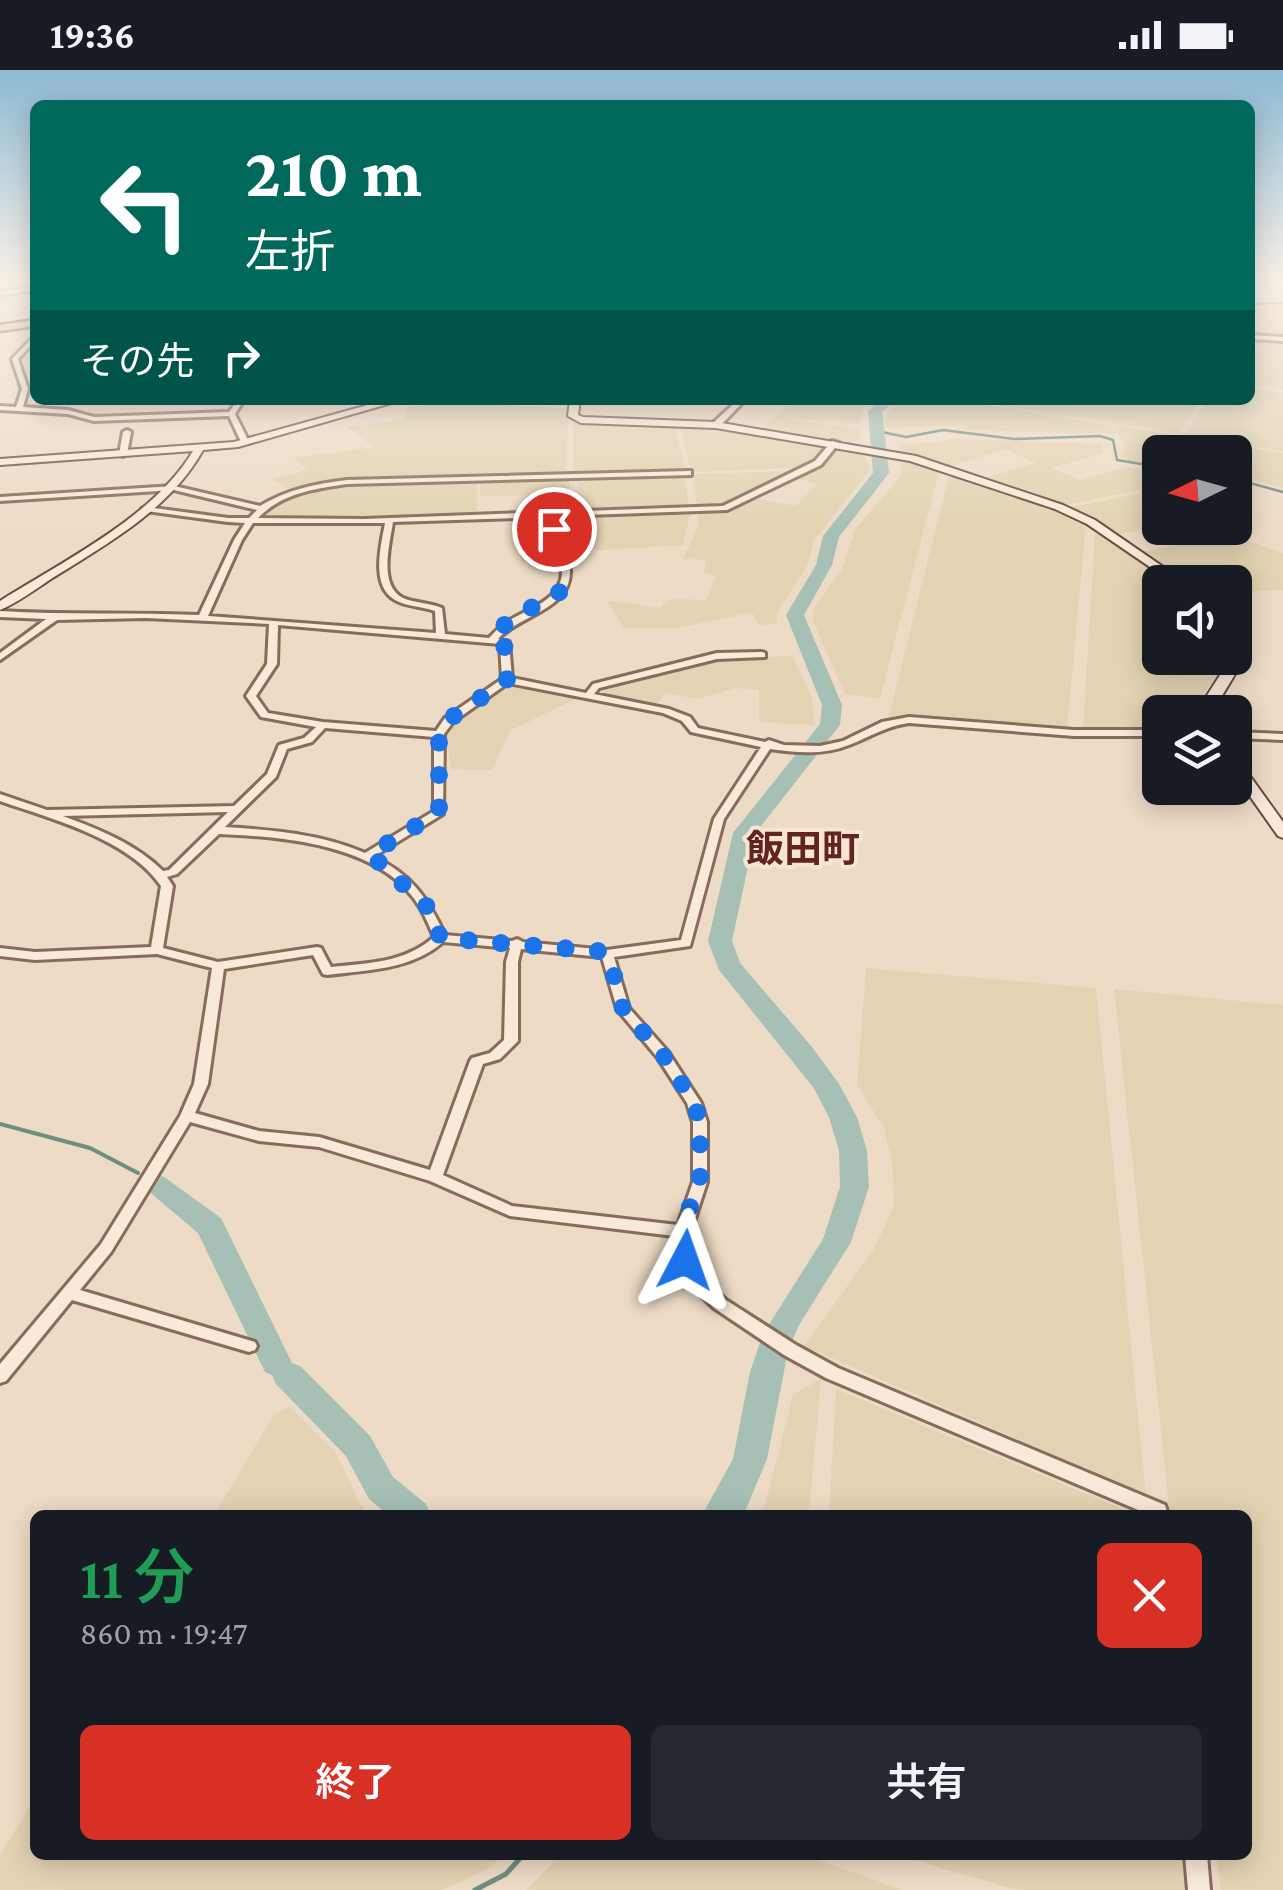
<!DOCTYPE html>
<html lang="ja">
<head>
<meta charset="utf-8">
<style>
	:root { --surface:#171b24; --page:#242831; --text:#f1f3f6; --muted:#9ea1a6; --accent:#d93025 }
	body { margin:0; font-family:"Crimson Pro","Noto Sans JP",serif; background:var(--page); color:var(--text); height:100vh; display:flex; flex-direction:column; font-size:38px; white-space:nowrap }
	* { box-sizing:border-box; margin:0 }
	p { font-size:32px; color:var(--muted) }
	.icon { flex:none; width:55px; height:55px; fill:none; stroke:currentColor; stroke-width:2; stroke-linecap:round; stroke-linejoin:round }
	.map { position:relative; flex:1; overflow:hidden }
	.panel { position:absolute; left:30px; top:1440px; width:1222px; height:350px; display:flex; flex-direction:column; background:var(--surface); border-radius:15px; box-shadow:0 5px 25px #0003 }
	.panel>* { flex:none }
	.hud { position:absolute; left:30px; top:30px; width:1225px; height:305px; border-radius:15px; box-shadow:0 5px 25px #0003; background:#00695c; color:#fff; overflow:hidden }
	.needle { width:65px; rotate:265deg }
	.controls { position:absolute; left:1142px; top:365px; display:grid; gap:20px }
	.controls a { display:grid; place-items:center; width:110px; height:110px; border-radius:15px; background:var(--surface); box-shadow:0 5px 25px #0003; font-size:50px }
	.pin { position:absolute; display:grid; place-items:center; width:85px; height:85px; color:#fff; margin:-42px; border:5px solid #fff; border-radius:50%; box-shadow:0 2px 10px #0007 }
	.me { position:absolute; width:110px; margin:-55px; rotate:4deg; stroke-linejoin:round; filter:drop-shadow(0 0 8px #0008) }
	.turn { display:flex; align-items:center; gap:35px; height:210px; padding:0 50px; font-size:45px }
	.turn .icon { width:130px; height:130px; stroke-width:2.5 }
	.turn b { display:block; font-size:70px; line-height:85px }
	.then { display:flex; align-items:center; height:95px; padding:0 50px; background:#0003; gap:20px; font-size:38px }
	.round { display:grid; place-items:center; flex:none; width:105px; height:105px; border-radius:15px; background:var(--page) }
	.head { display:flex; align-items:center; justify-content:space-between; height:170px; padding:0 50px }
	h1 { font-size:60px; font-weight:600; line-height:75px; color:#1e9e55 }
	.primary-button { display:flex; gap:20px; margin-top:auto; padding:20px 50px }
	.primary-button a { flex:1; height:115px; border-radius:15px; background:var(--accent); color:#fff; font-size:40px; font-weight:600; line-height:115px; text-align:center }
	.primary-button a+a { background:var(--page); color:var(--text) }
	.status { display:flex; justify-content:space-between; align-items:center; height:70px; padding:0 50px; background:var(--surface); direction:ltr }
	.status svg { height:28px; fill:currentColor }
	.map>svg:first-child { display:block }
	.farmland { fill:#e3d3b2 }
	.lines { fill:none; stroke-linecap:round; stroke-linejoin:round }
	.stream-far2 { stroke:#6d8f81; stroke-width:2.5 }
	.stream-far1 { stroke:#6d8f81; stroke-width:4 }
	.stream { stroke:#6d8f81; stroke-width:5 }
	.river { fill:#a6c0b5; fill-rule:evenodd }
	.street-casing { stroke:#876c5b; stroke-width:6 }
	.secondary-casing { stroke:#694d3e; stroke-width:4 }
	.primary-casing { stroke:#553b2f; stroke-width:5 }
	.street { fill:#f8e9d8; fill-rule:evenodd }
	.secondary { fill:#f8e9d8; fill-rule:evenodd }
	.primary { fill:#efc99e; fill-rule:evenodd }
	.route { stroke:#1a73e8; stroke-width:18; stroke-dasharray:0 32.4 }
	.labels { text-anchor:middle; dominant-baseline:central; stroke-width:8; stroke-linejoin:round; paint-order:stroke }
	.quarter-label { font-size:38px; font-weight:bold; fill:#63231f; stroke:#f5e6d4 }
</style>
</head>
<body>
<div class="status"><b>19:36</b><svg viewBox="0 0 49 12"><path d="M0 12V9h3v3zM5 12V6h3v6zM10 12V3h3v9zM15 12V0h3v12zM26 1h20v11H26zM47 4h2v5h-2z"/></svg></div>
<div class="map">
<svg width="1283" height="1820" viewBox="0 0 1283 1820">
	<rect width="100%" height="100%" fill="#eddbc5"/>
	<path class="farmland" d="M1283 234V267L1250 265V235Z
		M1250 269 1283 270V320L1250 315Z
		M1250 317 1283 322V381L1185 365 1208 330H1250Z
		M793 330H871L862 339 859 354 786 348 859 359 861 367 850 374 762 360Z
		M903 330H954L1111 355 1115 364 968 360 964 355 886 358 887 343Z
		M965 330H1199L1179 363Z
		M449 332 569 339 566 404 337 411 290 420 272 409 307 400 295 388 374 377 346 357 404 349 406 338Z
		M573 353H674L686 401 574 404Z
		M680 354 716 356 829 374 814 392 797 398 691 402Z
		M1113 355 1225 373 1218 382H1160V394L1127 390 1120 386 1125 377Z
		M958 369 1102 374 1103 383 1052 398 1080 410 1126 397 1160 400V416L1059 436 985 408 1036 393 1006 380 947 396 904 384 897 376Z
		M837 375 859 379 871 399 814 470 807 496 777 542V554L760 555 752 543 676 558H624L608 533 612 531 660 538 671 529 707 530 715 506 704 503 706 490 683 489 699 454 697 440 727 439 755 428 796 436 817 414 792 407 796 401 823 394Z
		M1235 375 1283 383V418L1235 405V382H1230Z
		M902 390 940 398 880 628 845 624 812 549 814 538 842 499 856 458 901 406Z
		M793 401 735 434 697 436 693 404Z
		M950 402 1086 453 1067 660 908 646 888 649Z
		M685 405 689 437 581 438 576 408Z
		M568 407 570 418 542 419 540 439H528L526 425 480 426V409Z
		M477 410V441L363 448H254L280 429 318 418Z
		M1160 419V456L1116 465 1067 438Z
		M691 439 683 475 602 480 594 479 595 472 583 471 587 453 559 452V443Z
		M1169 458H1232L1246 470 1283 483V520L1235 522V512H1186L1142 482 1192 472Z
		M1095 463 1174 512H1160V588H1232L1201 626 1199 642H1160V660L1083 659Z
		M552 465 557 496 529 497 528 492 522 491 519 469Z
		M793 586 812 628 815 655 759 652V620L735 618 698 629 665 623 656 634 600 622 724 588Z
		M507 616 580 627 511 660 492 700 451 699 446 664 454 650Z
		M866 898 1096 918 1146 1425 804 1276 874 1179 894 1136 892 1091 883 1056 857 1015Z
		M1114 919 1283 935V1820H1221L1216 1785H1248V1445H1170Z
		M821 1309 809 1445H755L765 1435 793 1325Z
		M836 1319 1137 1445H829Z
		M290 1337 335 1382 366 1445H214L275 1343Z
		M35 1729V1785H502L490 1798 443 1820H0V1784Z
		M560 1785H804L903 1820H527Z
		M897 1785H1182L1186 1820H1017Z"/>
	<g class="lines">
		<path class="stream-far2" d="M1250 234 1283 233
			M877 361 906 367 943 360 1014 369 1100 366 1113 370 1117 390 1160 397
			M1235 409 1283 422"/>
		<path class="stream-far1" d="M0 1054 90 1078 138 1103"/>
		<path class="stream" d="M475 1820 506 1804 523 1785"/>
		<path class="river" d="M880 330H895L882 342 889 403 839 467 832 495 804 545 842 635 840 655 755 764 732 871 740 893 812 977 839 1014 857 1047 867 1081 869 1117 851 1172 799 1255 788 1281 767 1389 746 1439 741 1445H702L733 1389 750 1302 763 1264 823 1169 840 1117 839 1081 829 1047 813 1017 719 900 708 871 733 763 820 654 822 635 786 545 816 495 823 466 873 403 868 341Z
			M154 1104 164 1107 221 1148 292 1293 300 1296 370 1366 393 1407 426 1434 431 1445H388L369 1429 346 1386 276 1314 272 1305 265 1302 198 1163 140 1114 144 1107Z"/>
		<defs>
			<path id="street" d="M35 265V271L18 289 28 319 23 337 68 340 94 347 229 342 238 330H244L235 344 249 372 242 374 229 346 94 351 68 344 0 340V336L16 337 22 319 12 289Z
				M1250 265 1283 267V271L1250 269Z
				M738 330H745L719 357H713V353Z
				M127 360 131 362 127 384 123 386 119 384 123 362Z
				M832 371 839 373 821 395 727 440 558 446C561 464 570 482 570 501 571 540 519 545 498 569L509 572 512 608 586 623 593 614 717 583 762 582 765 583V587L717 589 599 618 594 624 669 639 690 647 698 658 765 672 769 670 784 675 820 676 843 671 882 652 909 647 1074 660H1160V666H1074L909 653C886 656 870 667 849 675 824 685 797 683 770 679L724 749 690 876 614 887 629 938 668 982 701 1033 707 1052V1112L687 1173 702 1208 726 1230 796 1275 838 1298 1165 1435 1168 1445H1150L826 1308 784 1285 714 1238 691 1216 671 1173 674 1166 510 1146 430 1111 319 1077 259 1071 190 1052 111 1182 80 1220 255 1272 257 1276 255 1280 249 1282 72 1230 6 1311 0 1313V1294L101 1174 180 1046 194 1014 212 898 157 884 35 890 0 886V878L35 882 151 877 161 816C129 769 52 749 0 731V724L47 740 234 736 267 704 279 675 304 668 316 657 261 647 246 626 267 594 269 554 146 548 57 550 0 590V583L46 549 0 547V541C66 545 133 542 199 545L234 470 245 453 228 452 146 441 142 439 146 437 228 448H249L257 440 174 420 0 431V427L174 416 260 436C288 419 316 414 347 410L688 401H691V405L347 414C314 419 282 423 258 448L364 449 549 442 553 440 557 442 723 436 815 391ZM550 447C553 465 562 483 562 501 562 531 528 538 507 552 500 556 495 562 489 568L445 564 442 538C430 533 415 533 403 528 378 515 390 474 393 452ZM253 453H385C381 475 370 516 395 530 407 537 422 536 435 541L436 563 208 546 242 470ZM278 555 500 574 502 609 445 648 436 661 323 652 268 643 256 626 277 594ZM508 613 663 643 682 651 691 662 761 677 714 749 681 870 607 880 523 872 517 869 512 871 445 865C428 829 411 803 373 787L443 744 444 664 453 652ZM325 658 434 667V741L365 783C321 764 272 760 225 757L276 707 287 679 312 672ZM228 742 169 800 163 801C136 774 98 759 63 746ZM219 764C285 767 384 774 421 839 426 848 430 858 434 867 405 893 368 893 331 897L321 878 317 877 218 892 163 878 173 816 167 807 177 804ZM443 872 510 878 506 892 504 970 490 983 472 988 470 991 430 1100 319 1067 259 1061 195 1043 208 1014 224 899 313 885 323 904 327 905C367 900 411 900 443 872ZM521 879 602 887 617 939 658 988 687 1033 693 1052V1112L678 1155 512 1136 443 1105 483 994 500 989 518 971V892Z
				M1235 662 1283 664V670L1235 668Z
				M1185 1785H1207L1210 1820H1188Z"/>
			<path id="secondary" d="M35 217V221L0 225V221Z
				M386 330H402L238 377 203 380C171 438 109 473 54 507 37 518 19 532 0 540V531C63 491 154 447 193 381L0 395V389L234 372Z
				M570 330H580L578 345 583 347 716 352 916 386 1063 435 1095 450 1185 512H1172L1087 454 1055 439 910 391 716 358 581 353 568 346Z
				M1235 553C1266 574 1222 618 1214 642H1200L1204 630 1231 588H1235Z
				M1235 691 1240 692 1283 752V768L1278 766 1235 705Z"/>
			<path id="primary" d="M35 250V256L0 261V255Z"/>
		</defs>
		<use href="#street" class="street-casing"/>
		<use href="#secondary" class="secondary-casing"/>
		<use href="#primary" class="primary-casing"/>
		<use href="#street" class="street"/>
		<use href="#secondary" class="secondary"/>
		<use href="#primary" class="primary"/>
	</g>
	<linearGradient id="sky" x2="0" y2="1"><stop stop-color="#8db9d4"/><stop offset="0.45" stop-color="#f7efe5"/><stop offset="1" stop-color="#f7efe5" stop-opacity="0"/></linearGradient>
	<rect width="1283" height="462" fill="url(#sky)"/>
	<g class="lines">
		<path class="route" d="M554 459C585 561 531 511 494 568L504 572 507 610 448 650 439 664V742L370 784 433 842 440 868 598 881 609 887 623 939 663 985 694 1033 700 1052V1112L680 1162 685 1190"/>
	</g>
	<g class="labels">
		<g class="quarter-label">
			<text x="803" y="779">飯田町</text>
		</g>
	</g>
</svg>
<div class="controls">
<a><svg class="needle" viewBox="-14 -14 28 28"><path d="M0-13l5 13h-10z" fill="#e53935"/><path d="M0 13l5-13h-10z" fill="#9ea1a6"/></svg></a>
<a><svg class="icon" aria-label="sound" viewBox="0 0 24 24"><path d="M4 9h4l5-4v14l-5-4H4zM17 9q2 3 0 6"/></svg></a>
<a><svg class="icon" aria-label="layers" viewBox="0 0 24 24"><path d="M12 4l9 5-9 5-9-5zM3 14l9 5 9-5"/></svg></a>
</div>
<div class="pin" style="left:554px;top:459px;background:#d93025"><svg class="icon" aria-label="arrive" viewBox="0 0 24 24"><path d="M6 21V4h12l-3 4 3 4H6"/></svg></div>
<svg class="me" style="left:685px;top:1190px" viewBox="-20 -20 40 40"><path d="M0-17L14 15 0 8-14 15z" fill="#1a73e8" stroke="#fff" stroke-width="4"/></svg>
<div class="hud">
<div class="turn"><svg class="icon" aria-label="left" viewBox="0 0 24 24"><path d="M17 20v-9H6M10 6l-5 5 5 5"/></svg><div><b>210 m</b>左折</div></div>
<div class="then">その先<svg class="icon" aria-label="right" viewBox="0 0 24 24"><path d="M7 20v-9h11M14 6l5 5-5 5"/></svg></div>
</div>
<section class="panel">
<div class="head"><div><h1>11 分</h1><p>860 m · 19:47</p></div><a class="round" style="background:#d93025;color:#fff"><svg class="icon" aria-label="close" viewBox="0 0 24 24"><path d="M6 6l12 12M18 6L6 18"/></svg></a></div>
<div class="primary-button"><a>終了</a><a>共有</a></div>
</section>
</div>
</body>
</html>
